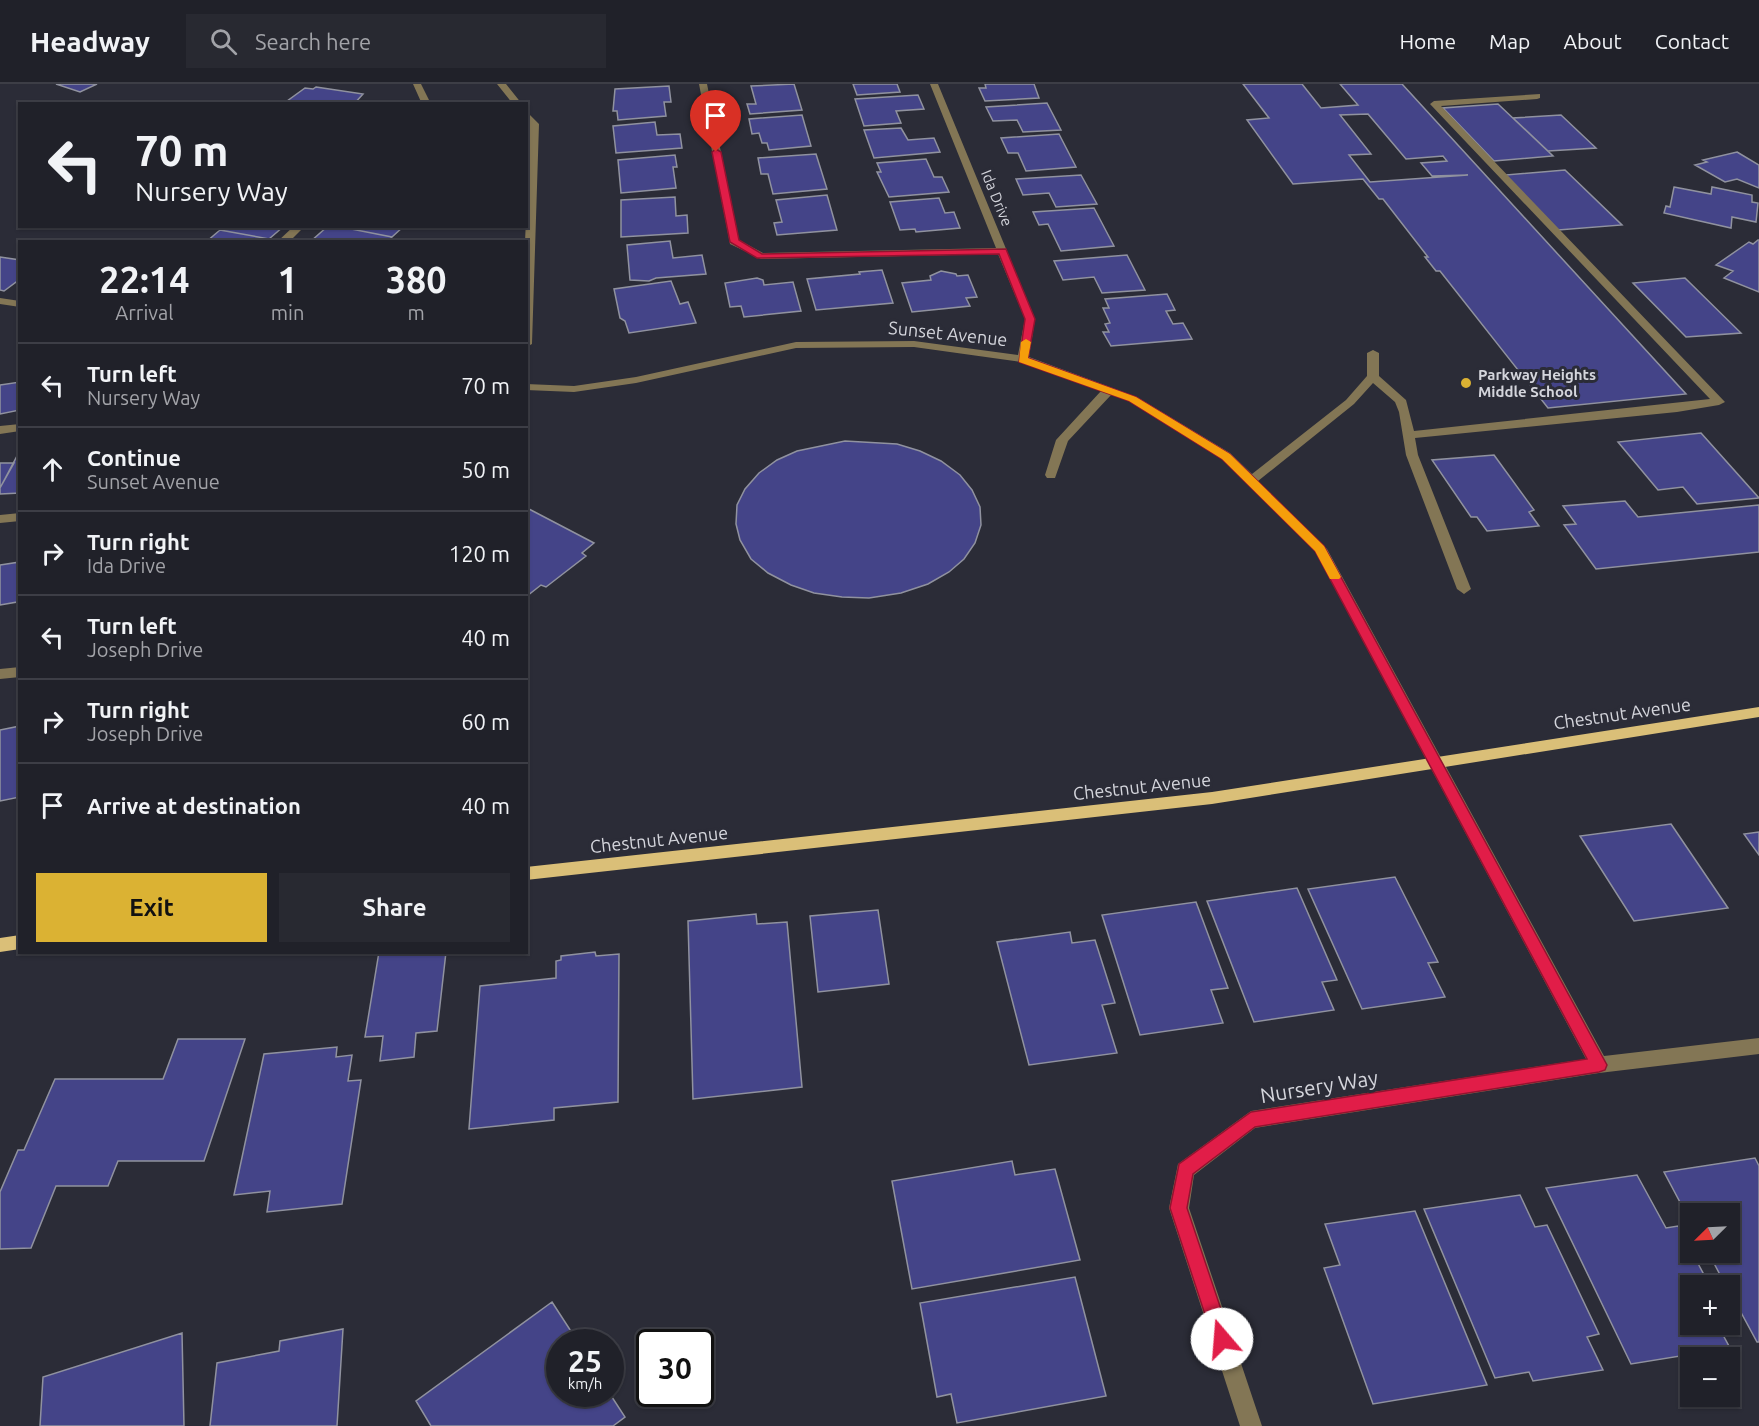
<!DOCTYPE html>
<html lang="en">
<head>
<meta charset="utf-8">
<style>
	:root { --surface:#202129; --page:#282931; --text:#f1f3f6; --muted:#a2a3a8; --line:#3d3e46; --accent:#dbb233 }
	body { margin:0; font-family:Ubuntu,sans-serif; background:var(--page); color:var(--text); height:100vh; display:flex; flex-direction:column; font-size:22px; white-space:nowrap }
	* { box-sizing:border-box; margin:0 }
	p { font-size:20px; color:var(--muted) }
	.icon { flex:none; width:33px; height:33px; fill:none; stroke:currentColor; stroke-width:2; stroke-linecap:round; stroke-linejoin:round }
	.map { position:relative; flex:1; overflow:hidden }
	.sheet { position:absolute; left:18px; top:156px; width:510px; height:714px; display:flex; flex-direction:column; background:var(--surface); border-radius:0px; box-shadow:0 2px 4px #0004,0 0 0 2px var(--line) }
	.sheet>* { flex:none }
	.top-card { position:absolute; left:18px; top:18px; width:510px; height:126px; border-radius:0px; box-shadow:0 2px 4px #0004,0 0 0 2px var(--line); background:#202129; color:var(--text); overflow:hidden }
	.needle { width:39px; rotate:246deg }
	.fabs { position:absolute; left:1680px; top:1119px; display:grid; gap:12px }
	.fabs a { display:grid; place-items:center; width:60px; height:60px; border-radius:0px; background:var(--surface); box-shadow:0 2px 4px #0004,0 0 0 2px var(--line); font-size:30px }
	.speed { position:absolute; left:546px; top:1245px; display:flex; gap:12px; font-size:30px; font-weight:700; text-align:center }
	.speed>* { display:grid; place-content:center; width:78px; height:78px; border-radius:50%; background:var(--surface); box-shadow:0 2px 4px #0004,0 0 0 2px var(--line); line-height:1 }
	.speed small { font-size:15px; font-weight:400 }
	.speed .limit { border:3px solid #111; border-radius:9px; background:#fff; color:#111 }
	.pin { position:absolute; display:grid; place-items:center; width:51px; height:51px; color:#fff; margin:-62px -26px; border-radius:50% 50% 50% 0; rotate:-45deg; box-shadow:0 0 6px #0007 }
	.pin .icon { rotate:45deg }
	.me { position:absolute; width:66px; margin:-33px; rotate:342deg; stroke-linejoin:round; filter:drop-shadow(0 0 4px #0008) }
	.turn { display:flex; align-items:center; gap:21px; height:126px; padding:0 18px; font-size:27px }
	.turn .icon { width:78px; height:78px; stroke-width:2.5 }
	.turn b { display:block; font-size:42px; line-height:51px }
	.eta { display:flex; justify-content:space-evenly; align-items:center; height:102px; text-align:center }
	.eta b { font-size:36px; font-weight:700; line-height:42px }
	.action { display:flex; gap:12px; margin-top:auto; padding:12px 18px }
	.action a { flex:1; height:69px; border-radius:0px; background:var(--accent); color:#111; font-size:24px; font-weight:700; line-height:69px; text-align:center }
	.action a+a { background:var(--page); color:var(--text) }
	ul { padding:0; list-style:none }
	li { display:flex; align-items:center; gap:18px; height:84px; padding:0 18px; border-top:2px solid var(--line) }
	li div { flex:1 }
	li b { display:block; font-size:22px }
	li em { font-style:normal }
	header { display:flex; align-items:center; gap:36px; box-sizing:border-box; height:84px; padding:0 30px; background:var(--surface); border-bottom:2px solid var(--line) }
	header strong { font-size:28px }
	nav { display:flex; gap:33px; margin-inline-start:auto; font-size:21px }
	.search { width:420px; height:54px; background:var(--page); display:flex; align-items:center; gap:15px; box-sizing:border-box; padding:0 21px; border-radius:0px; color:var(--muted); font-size:22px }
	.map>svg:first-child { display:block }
	.building { fill:#448; stroke:#90929f; stroke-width:1.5; fill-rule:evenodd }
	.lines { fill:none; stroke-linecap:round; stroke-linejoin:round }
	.minor { fill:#837655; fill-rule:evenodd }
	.major { fill:#dabf78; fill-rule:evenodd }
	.route { fill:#e11d48; stroke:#92132f; stroke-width:1.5 }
	.slow { fill:#f59e0b }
	.poi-dot { fill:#dbb233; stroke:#2b2c37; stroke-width:2 }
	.labels { text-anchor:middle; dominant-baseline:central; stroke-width:6; stroke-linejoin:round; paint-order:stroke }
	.far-street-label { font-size:15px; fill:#d4d5dc; stroke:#2b2c37 }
	.far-poi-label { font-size:15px; font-weight:bold; fill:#d4d5dc; stroke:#2b2c37; text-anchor:start }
	.street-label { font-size:18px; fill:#d4d5dc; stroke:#2b2c37 }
	.near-street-label { font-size:21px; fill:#d4d5dc; stroke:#2b2c37 }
</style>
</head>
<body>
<header>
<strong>Headway</strong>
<div class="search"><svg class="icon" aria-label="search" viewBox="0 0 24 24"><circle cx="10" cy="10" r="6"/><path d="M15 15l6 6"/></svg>Search here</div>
<nav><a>Home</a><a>Map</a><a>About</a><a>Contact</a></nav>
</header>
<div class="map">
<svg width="1759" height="1342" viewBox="0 0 1759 1342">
	<rect width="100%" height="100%" fill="#2b2c37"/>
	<path class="building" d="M56 0H97L80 8Z
		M794 0 802 26 750 30 747 20H756L751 2Z
		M853 0H897L900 8 857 11Z
		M985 0H1034L1039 14 985 17 979 4H986Z
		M1243 0H1302L1321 24 1358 21 1340 0H1402L1686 310 1548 324 1440 187H1436L1425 173H1428L1383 115H1379L1363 95 1293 100 1247 36 1269 34ZM1368 30 1406 75 1443 72 1447 77 1421 79 1432 92 1468 91 1370 98 1349 71 1371 70 1340 31Z
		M669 2 671 18H664L666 32 618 36 617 27H613L615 5Z
		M316 3 363 10 354 20H283L305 4 313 5Z
		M918 11 924 25 896 27 901 39 864 42 855 15Z
		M1047 19 1061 46 1023 48 1017 36 993 37 986 23Z
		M1498 20 1553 72 1494 77 1443 24Z
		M802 31 811 62 769 66 767 59H762L759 49 752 50 749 35Z
		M1561 31 1596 64 1548 67 1513 34Z
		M655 38 657 51 680 50 682 64 616 69 613 42Z
		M901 44 908 56 934 54 940 68 874 74 864 46Z
		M1059 50 1076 83 1026 87 1018 69H1008L1001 54Z
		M1737 68 1759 81V104L1737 95 1725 98 1695 81 1707 78 1703 76Z
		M816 70 827 105 773 110 768 90H761L758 74Z
		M675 71 677 83H673L676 104 621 109 618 76Z
		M926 75 934 93H942L949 108 889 113 877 88H881L877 79Z
		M1565 86 1622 141 1558 146 1505 91Z
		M1081 91 1097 120 1056 123 1049 109 1023 111 1016 95Z
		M1674 103 1711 110 1712 103 1752 111V118L1758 119 1756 138 1732 133 1731 144 1664 129 1666 122 1670 123Z
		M827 111 837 146 777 151 774 139 782 138 776 116Z
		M675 113 676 132 687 131 688 149 621 153V116Z
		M939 114 945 129 954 128 960 144 916 148 915 145 900 146 890 118Z
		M1094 124 1114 162 1061 167 1048 140 1039 141 1033 128Z
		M225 142H284L269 155 220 146Z
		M328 142H336L392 153 387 158H310Z
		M336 142H404L392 153Z
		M220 146 269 155 266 158H206Z
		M1758 156H1759V208L1724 194 1733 187 1716 181 1749 158 1753 160Z
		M670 157 673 174 702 171 706 190 656 194 649 197 630 196 627 161Z
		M1127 171 1145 206 1102 209 1094 193 1063 196 1054 177Z
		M0 173 20 176V195L4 207 0 206Z
		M882 186 893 219 816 226 807 195 860 190 859 188Z
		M941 187 956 190 957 192 968 191 977 213 966 214 970 222 912 228 902 199 931 196 930 192Z
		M757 194 763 196 764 201 793 198 801 227 744 233 741 222 730 223 725 199Z
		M1685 194 1741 249 1686 253 1633 199Z
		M671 197 680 220 688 218 696 239 629 249 625 237 620 234 614 205Z
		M1167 210 1175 226 1166 227 1173 240 1183 239 1192 255 1111 262 1103 248H1109L1105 240 1110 239 1103 224H1109L1105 215Z
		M20 298V326L0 330V301Z
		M1701 349 1759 414 1697 420 1683 403 1658 406 1618 358Z
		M845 357 897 360 920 367 941 377 960 391 972 406 980 423 981 441 975 459 964 475 949 488 928 500 901 509 869 514 842 513 814 509 791 501 768 489 751 475 740 456 736 440 737 421 745 405 759 389 777 376 797 367Z
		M1494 371 1534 426 1529 428 1539 442 1487 447 1477 433H1471L1432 376Z
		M17 372H20V409L0 410V404Z
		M0 379H14L0 404Z
		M1625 417 1638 433 1759 421V468L1596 485 1564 441 1576 440 1563 422Z
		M529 425 594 459 582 469 586 472 546 503 541 501 527 512 526 427Z
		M20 478 17 518 0 521V481Z
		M20 642V713L0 717V646Z
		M1671 740 1728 824 1634 837 1580 752Z
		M1759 748V771L1744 750Z
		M1395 793 1438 878 1428 879 1445 913 1362 925 1308 805Z
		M1297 804 1337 896 1322 898 1334 926 1254 938 1207 817Z
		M1196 818 1228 904 1211 906 1223 939 1140 951 1102 831Z
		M878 826 889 900 818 908 810 832Z
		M756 830 757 840 787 838 802 1003 693 1015 688 837Z
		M1070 848 1072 859 1095 856 1115 919 1102 921 1117 969 1029 981 997 858Z
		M379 868H446L437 947 416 949 414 973 380 977 383 952 365 953Z
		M595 868 596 872 619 870 618 1018 554 1024V1036L469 1045 480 902 556 894V877L561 876V872Z
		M178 955H245L204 1077H118L108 1102H56L31 1164 0 1165V1108L18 1066H24L55 995H163Z
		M337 963 336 973 352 971 348 997 361 996 342 1120 267 1128 270 1107 234 1111 264 970Z
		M1755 1074 1759 1082V1258H1757L1730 1208V1202H1726L1708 1168H1730V1130H1690V1137L1664 1088Z
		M1012 1077 1015 1091 1055 1085 1080 1176 912 1205 892 1097Z
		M1637 1091 1666 1144 1678 1142 1710 1202H1690V1240H1717L1730 1264 1631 1280 1546 1104Z
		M1520 1111 1535 1143 1547 1141 1599 1250 1587 1253 1603 1286 1533 1297 1529 1288 1495 1294 1424 1125Z
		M1415 1127 1487 1301 1373 1320 1324 1184 1340 1181 1325 1140Z
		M1075 1193 1106 1312 957 1339 951 1310 937 1313 920 1219Z
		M552 1218 578 1258H560V1310H610L625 1333 613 1342H431L416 1317Z
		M343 1245 337 1342H210L217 1279 279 1267 280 1257Z
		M182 1249 184 1342H40L43 1293Z"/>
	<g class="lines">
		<path class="minor" d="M413 0H421L431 20H422Z
			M497 0H506L522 20H513Z
			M699 0H707L739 156 763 169 996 164 930 0H938L1035 235 1029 273 1137 313 1230 369 1252 390 1346 316 1367 292V269L1373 266 1379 269V292L1406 316 1414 347 1710 315 1430 20 1434 17 1540 10V14L1537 15 1441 22 1725 318 1719 321 1677 328 1415 354 1418 371 1471 505 1464 510 1457 505 1406 371 1399 328 1395 318 1373 299 1354 320 1258 397 1327 465 1604 972 1759 954V970L1599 989 1255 1044 1194 1091 1189 1124 1262 1342H1240L1169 1124 1178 1080 1251 1027 1586 975 1315 467 1222 375 1129 317 1111 311 1068 357 1055 394H1047L1045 391 1056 356 1101 307 1021 278 914 263 796 264 636 299 574 308 526 306V300L574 302 636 293 796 258 914 257 1018 271 1025 235 998 170 761 175 730 160Z
			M526 27 539 40 532 260 526 263 525 158 530 40 526 36Z
			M294 142H305L289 158H277Z
			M0 214 20 217V223L0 220Z
			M20 340V347L0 350V342Z
			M20 429V437L0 439V431Z
			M20 583V593L0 595V585Z"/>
		<path class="major" d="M1759 623V633L1212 720 526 796V783L1212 708Z
			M20 851V865L0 868V854Z"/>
	</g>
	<path class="route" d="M716 65 721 68 739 156 762 170 1006 165 1035 235 1028 274 1136 313 1230 370 1324 462 1607 981 1605 986 1599 988 1255 1043 1193 1090 1187 1124 1231 1255 1229 1261 1222 1264 1215 1261 1170 1124 1179 1080 1251 1028 1587 975 1315 467 1222 375 1129 317 1019 278 1025 235 999 170 757 174 730 158 712 68Z"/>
	<path class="slow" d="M1026 255 1031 258 1028 274 1136 313 1230 370 1324 462 1341 493 1339 495H1330L1315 467 1222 375 1129 317 1019 278 1021 258Z"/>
	<circle class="poi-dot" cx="1466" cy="299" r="6"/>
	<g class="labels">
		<g class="far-street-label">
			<text transform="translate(997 114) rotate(68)">Ida Drive</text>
		</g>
		<g class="far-poi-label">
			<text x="1478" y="290">Parkway Heights<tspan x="1478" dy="17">Middle School</tspan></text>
		</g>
		<g class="street-label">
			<text transform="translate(948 249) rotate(6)">Sunset Avenue</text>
			<text transform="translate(1622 629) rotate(-8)">Chestnut Avenue</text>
			<text transform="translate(1142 702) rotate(-6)">Chestnut Avenue</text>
			<text transform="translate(659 755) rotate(-6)">Chestnut Avenue</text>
		</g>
		<g class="near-street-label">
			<text transform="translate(1319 1002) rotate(-9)">Nursery Way</text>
		</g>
	</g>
</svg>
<div class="fabs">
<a><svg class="needle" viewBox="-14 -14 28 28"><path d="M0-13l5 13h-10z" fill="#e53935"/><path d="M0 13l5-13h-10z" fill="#a2a3a8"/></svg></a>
<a>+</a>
<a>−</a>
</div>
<div class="speed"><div>25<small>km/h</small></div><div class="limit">30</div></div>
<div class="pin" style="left:716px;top:68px;background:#d93025"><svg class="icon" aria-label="arrive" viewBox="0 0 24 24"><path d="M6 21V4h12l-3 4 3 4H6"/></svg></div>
<svg class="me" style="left:1222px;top:1255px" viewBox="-20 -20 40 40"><circle r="19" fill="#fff"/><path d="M0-13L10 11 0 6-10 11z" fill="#e11d48"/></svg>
<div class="top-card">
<div class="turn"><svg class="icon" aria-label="left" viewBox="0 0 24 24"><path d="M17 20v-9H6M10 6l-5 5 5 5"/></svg><div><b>70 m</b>Nursery Way</div></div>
</div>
<section class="sheet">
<div class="eta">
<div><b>22:14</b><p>Arrival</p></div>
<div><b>1</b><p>min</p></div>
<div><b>380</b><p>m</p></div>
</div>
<ul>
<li><svg class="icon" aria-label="left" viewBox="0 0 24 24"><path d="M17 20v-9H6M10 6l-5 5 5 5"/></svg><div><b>Turn left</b><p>Nursery Way</p></div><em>70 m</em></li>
<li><svg class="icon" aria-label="ahead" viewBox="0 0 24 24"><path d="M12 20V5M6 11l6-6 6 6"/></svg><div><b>Continue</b><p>Sunset Avenue</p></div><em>50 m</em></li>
<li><svg class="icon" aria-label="right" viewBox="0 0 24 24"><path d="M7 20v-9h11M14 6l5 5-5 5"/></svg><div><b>Turn right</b><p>Ida Drive</p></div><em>120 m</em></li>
<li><svg class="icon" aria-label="left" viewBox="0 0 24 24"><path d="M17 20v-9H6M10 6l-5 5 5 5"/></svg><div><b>Turn left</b><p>Joseph Drive</p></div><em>40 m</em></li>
<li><svg class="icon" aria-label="right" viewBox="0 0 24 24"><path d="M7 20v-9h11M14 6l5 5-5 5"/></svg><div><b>Turn right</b><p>Joseph Drive</p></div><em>60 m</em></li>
<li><svg class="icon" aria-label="arrive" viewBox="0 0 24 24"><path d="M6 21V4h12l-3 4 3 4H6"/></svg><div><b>Arrive at destination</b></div><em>40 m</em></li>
</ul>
<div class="action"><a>Exit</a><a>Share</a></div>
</section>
</div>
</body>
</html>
